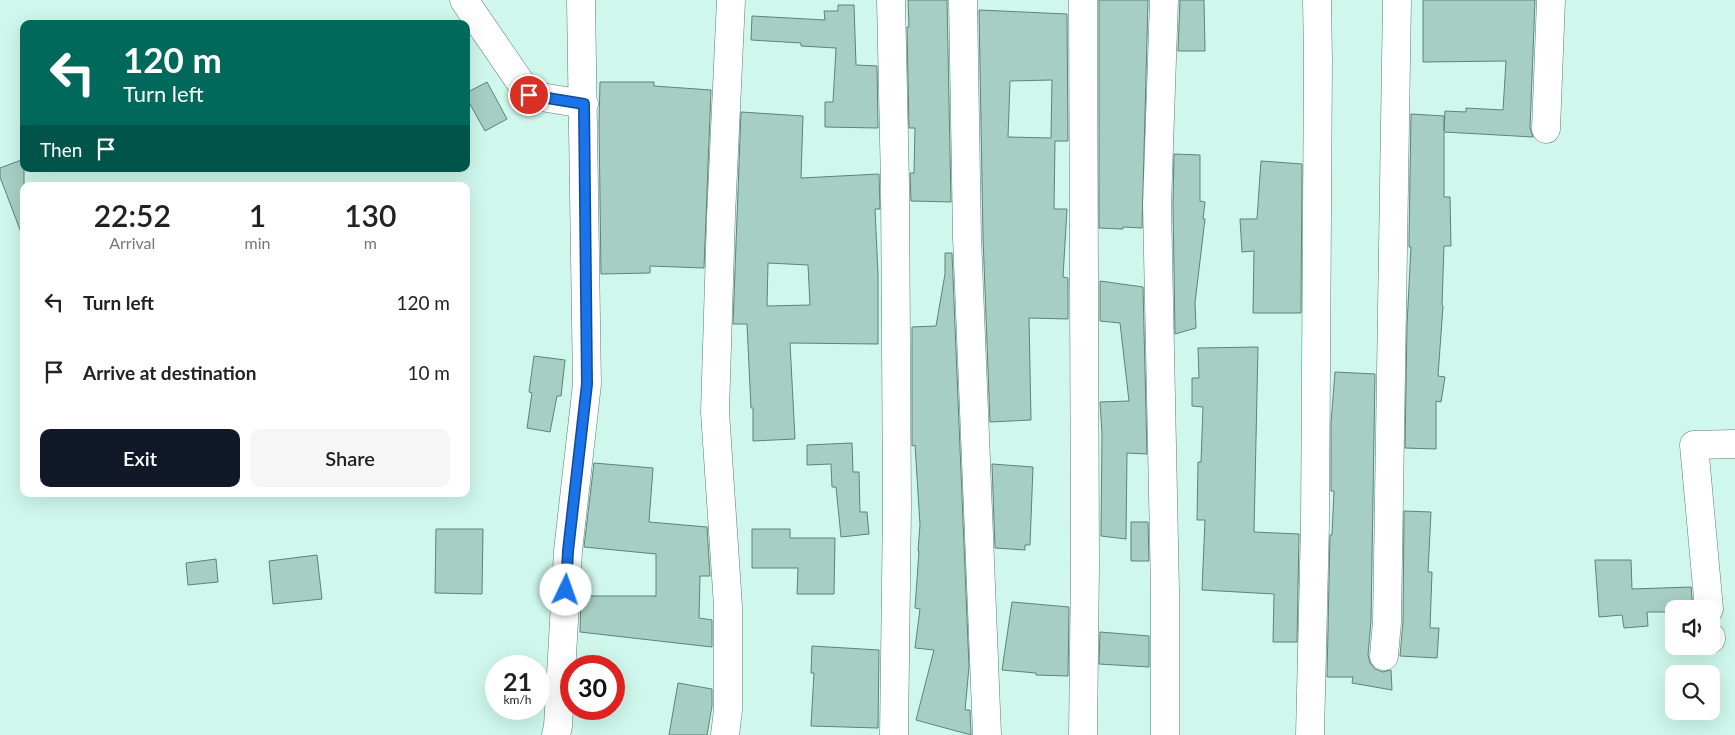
<!DOCTYPE html>
<html lang="en">
<head>
<meta charset="utf-8">
<style>
	:root { --surface:#fff; --page:#f6f6f6; --text:#222; --muted:#767676; --accent:#111827 }
	body { margin:0; font-family:Lato,sans-serif; background:var(--page); color:var(--text); height:100vh; display:flex; flex-direction:column; font-size:19px; white-space:nowrap }
	* { box-sizing:border-box; margin:0 }
	p { font-size:16px; color:var(--muted) }
	.icon { flex:none; width:28px; height:28px; fill:none; stroke:currentColor; stroke-width:2; stroke-linecap:round; stroke-linejoin:round }
	.map { position:relative; flex:1; overflow:hidden }
	.side { position:absolute; left:20px; top:182px; width:450px; height:315px; display:flex; flex-direction:column; background:var(--surface); border-radius:10px; box-shadow:0 5px 20px #0002 }
	.side>* { flex:none }
	.guide { position:absolute; left:20px; top:20px; width:450px; height:152px; border-radius:10px; box-shadow:0 5px 20px #0002; background:#00695c; color:#fff; overflow:hidden }
	.controls { position:absolute; left:1665px; top:600px; display:grid; gap:10px }
	.controls a { display:grid; place-items:center; width:55px; height:55px; border-radius:10px; background:var(--surface); box-shadow:0 5px 20px #0002; font-size:25px }
	.speed { position:absolute; left:485px; top:655px; display:flex; gap:10px; font-size:25px; font-weight:700; text-align:center }
	.speed>* { display:grid; place-content:center; width:65px; height:65px; border-radius:50%; background:var(--surface); box-shadow:0 5px 20px #0002; line-height:1 }
	.speed small { font-size:12px; font-weight:400 }
	.speed .limit { border:8px solid #d22; background:#fff; color:#111 }
	.pin { position:absolute; display:grid; place-items:center; width:42px; height:42px; color:#fff; margin:-21px; border:2px solid #fff; border-radius:50%; box-shadow:0 1px 5px #0007 }
	.me { position:absolute; width:55px; margin:-28px; rotate:3deg; stroke-linejoin:round; filter:drop-shadow(0 0 4px #0008) }
	.turn { display:flex; align-items:center; gap:18px; height:105px; padding:0 20px; font-size:22px }
	.turn .icon { width:65px; height:65px; stroke-width:2.5 }
	.turn b { display:block; font-size:35px; line-height:42px }
	.then { display:flex; align-items:center; height:48px; padding:0 20px; background:#0003; gap:10px; font-size:19px }
	.eta { display:flex; justify-content:space-evenly; align-items:center; height:85px; text-align:center }
	.eta b { font-size:30px; font-weight:600; line-height:35px }
	.button { display:flex; gap:10px; margin-top:auto; padding:10px 20px }
	.button a { flex:1; height:58px; border-radius:10px; background:var(--accent); color:#fff; font-size:20px; font-weight:600; line-height:58px; text-align:center }
	.button a+a { background:var(--page); color:var(--text) }
	ul { padding:0; list-style:none }
	li { display:flex; align-items:center; gap:15px; height:70px; padding:0 20px }
	li div { flex:1 }
	li b { display:block; font-size:19px }
	li em { font-style:normal }
	.map>svg:first-child { display:block }
	.building { fill:#a7cec4; stroke:#5e8379; fill-rule:evenodd }
	.lines { fill:none; stroke-linecap:round; stroke-linejoin:round }
	.minor-casing { stroke:#5a7e75; stroke-width:29 }
	.minor { stroke:#fff; stroke-width:28 }
	.route-casing { stroke:#114b97; stroke-width:12 }
	.route { stroke:#1a73e8; stroke-width:9 }
</style>
</head>
<body>
<div class="map">
<svg width="1735" height="735" viewBox="0 0 1735 735">
	<rect width="100%" height="100%" fill="#cff7ec"/>
	<path class="building" d="M908 0H947L951 202 911 201 910 173H914L915 128H909L907 27H909Z
		M1099 0H1148L1142 228 1123 227V229L1099 228Z
		M1180 0H1204L1205 51H1178Z
		M1423 0H1535L1530 128 1533 137 1444 132V197H1450L1451 246H1444L1442 305 1443 306 1438 376 1445 377 1441 402 1436 401V449L1405 448 1407 325 1411 247H1409V240L1411 114 1444 116V131L1445 111 1466 112V108L1503 110 1506 61 1423 62Z
		M838 5H854L856 65 877 66 878 128 825 127V102H833L836 48 801 46V43L751 40 752 16 825 20 824 11H838Z
		M979 10 1067 14 1068 141H1055L1054 209H1067L1063 277 1068 278V319L1029 318 1031 420 990 422 983 237ZM1052 80 1051 138 1008 137 1010 81Z
		M487 82 507 119 485 131 466 97V93Z
		M600 82H654V86L711 90 704 268 650 266V273L601 274 599 123Z
		M741 112 803 116 801 178 879 174 880 209H875L878 274V344L790 343 795 439 753 441V408H751L747 324H733ZM768 263 808 265 810 305 767 306Z
		M1174 154 1200 155V201L1205 202 1203 219H1205L1195 303 1196 328 1175 334 1173 205Z
		M24 159V234L22 235 0 177V168Z
		M1261 161 1302 164 1301 313H1253L1254 251 1242 252 1240 219H1257Z
		M945 253H952L969 667 965 710H970L971 735 916 720 934 650 915 648 920 609 915 608 919 551H918L920 525 915 445 912 446V327L936 326 945 274Z
		M1100 281 1143 287 1147 454 1127 453 1126 539 1101 536 1102 433 1100 402 1129 401 1120 323 1100 321Z
		M1258 347 1254 532 1299 534 1297 642H1273L1274 594 1202 590 1205 520H1197L1198 462H1201L1203 407 1192 406V378H1199L1198 348Z
		M534 356 565 360 561 396H557L550 432 527 428 532 393 529 392Z
		M1335 372 1375 374 1371 621 1368 655 1370 663 1375 669 1383 672 1391 670 1392 690 1352 683 1353 677H1327L1330 535H1332L1334 491H1331V423Z
		M852 443 853 472H859L860 512H867L869 534 841 537 836 487H832L831 464 807 465V445Z
		M594 463 653 468 649 522 707 527 710 576H700L699 618 712 620V647L580 632 581 596H656V554L584 547Z
		M992 464 1033 467 1030 545H1025V550L995 548Z
		M1404 511 1431 512 1428 572H1432L1430 628H1439L1437 658 1400 656 1403 622Z
		M1131 522H1148L1149 561H1131Z
		M436 529H483L482 594 435 593Z
		M752 529H790V538H835L834 594H797L798 568H752Z
		M317 555 322 599 273 604 269 561Z
		M216 559 218 582 188 585 186 563Z
		M1595 560H1631L1632 589 1691 587 1693 609H1674V612H1647L1648 626 1624 628 1622 615 1599 617Z
		M1012 602 1069 607 1068 676 1036 675V673L1002 670Z
		M1100 632 1149 636V667L1099 664Z
		M812 646 879 650 878 728 811 726 814 673H811Z
		M678 683 712 689V706L707 735H669Z"/>
	<g class="lines">
		<defs>
			<path id="minor" d="M464 0 529 95 584 104
				M891 0 895 184 897 507 894 735
				M963 0 967 237 987 735
				M1164 0 1157 205 1165 591V735
				M1546 129 1551 0
				M1709 609 1694 445 1735 444
				M1711 637V639
				M1384 656 1387 622 1397 0
				M556 735 558 726 568 551 587 384 581 0
				M725 735 728 710V606L715 412 721 216 731 0
				M1083 735 1085 565 1083 0
				M1310 735 1315 524 1318 59 1317 0"/>
		</defs>
		<use href="#minor" class="minor-casing"/>
		<use href="#minor" class="minor"/>
	</g>
	<g class="lines">
		<defs>
			<path id="route" d="M529 95 584 104 587 384 568 551 566 590"/>
		</defs>
		<use href="#route" class="route-casing"/>
		<use href="#route" class="route"/>
	</g>
</svg>
<div class="controls">
<a><svg class="icon" aria-label="sound" viewBox="0 0 24 24"><path d="M4 9h4l5-4v14l-5-4H4zM17 9q2 3 0 6"/></svg></a>
<a><svg class="icon" aria-label="search" viewBox="0 0 24 24"><circle cx="10" cy="10" r="6"/><path d="M15 15l6 6"/></svg></a>
</div>
<div class="speed"><div>21<small>km/h</small></div><div class="limit">30</div></div>
<div class="pin" style="left:529px;top:95px;background:#d93025"><svg class="icon" aria-label="arrive" viewBox="0 0 24 24"><path d="M6 21V4h12l-3 4 3 4H6"/></svg></div>
<svg class="me" style="left:566px;top:590px" viewBox="-20 -20 40 40"><circle r="19" fill="#fff"/><path d="M0-13L10 11 0 6-10 11z" fill="#1a73e8"/></svg>
<div class="guide">
<div class="turn"><svg class="icon" aria-label="left" viewBox="0 0 24 24"><path d="M17 20v-9H6M10 6l-5 5 5 5"/></svg><div><b>120 m</b>Turn left</div></div>
<div class="then">Then<svg class="icon" aria-label="arrive" viewBox="0 0 24 24"><path d="M6 21V4h12l-3 4 3 4H6"/></svg></div>
</div>
<section class="side">
<div class="eta">
<div><b>22:52</b><p>Arrival</p></div>
<div><b>1</b><p>min</p></div>
<div><b>130</b><p>m</p></div>
</div>
<ul>
<li><svg class="icon" aria-label="left" viewBox="0 0 24 24"><path d="M17 20v-9H6M10 6l-5 5 5 5"/></svg><div><b>Turn left</b></div><em>120 m</em></li>
<li><svg class="icon" aria-label="arrive" viewBox="0 0 24 24"><path d="M6 21V4h12l-3 4 3 4H6"/></svg><div><b>Arrive at destination</b></div><em>10 m</em></li>
</ul>
<div class="button"><a>Exit</a><a>Share</a></div>
</section>
</div>
</body>
</html>
